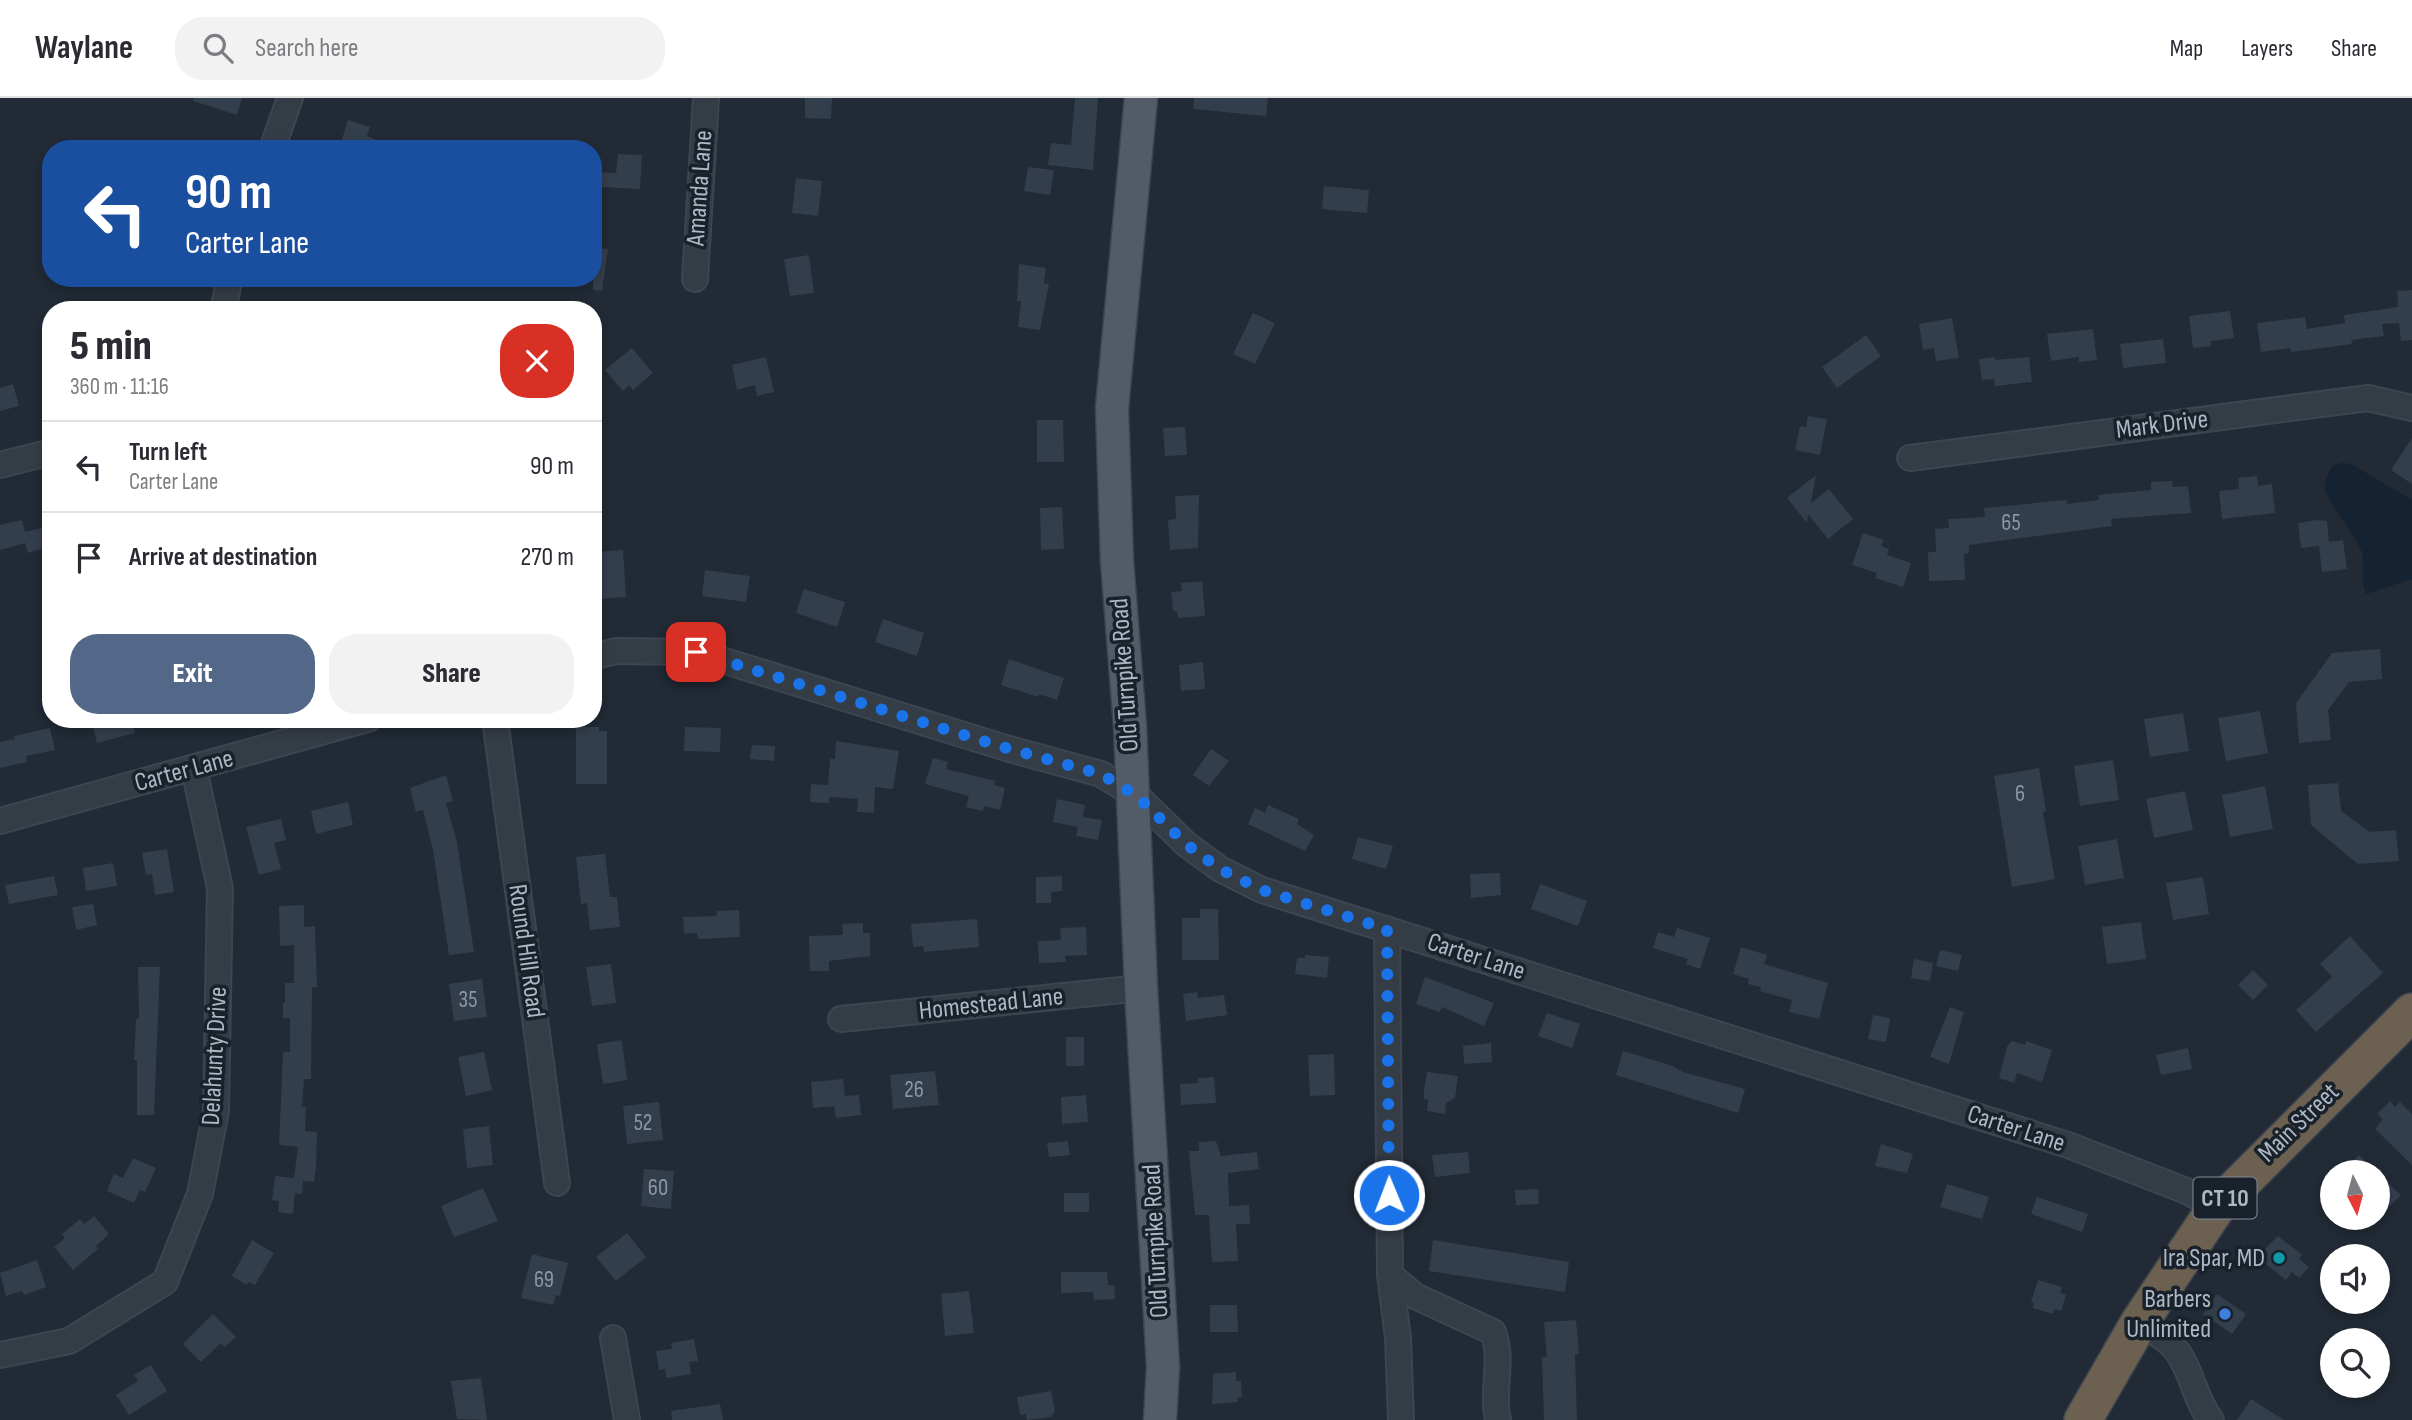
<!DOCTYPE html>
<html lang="en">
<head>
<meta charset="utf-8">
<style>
	:root { --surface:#fff; --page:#f2f2f3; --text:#2b2b33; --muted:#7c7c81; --line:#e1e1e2; --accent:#536889 }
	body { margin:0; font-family:"Sofia Sans Condensed",sans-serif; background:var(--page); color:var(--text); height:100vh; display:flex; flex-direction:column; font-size:26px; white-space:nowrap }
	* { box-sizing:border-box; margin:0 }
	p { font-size:23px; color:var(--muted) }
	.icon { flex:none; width:38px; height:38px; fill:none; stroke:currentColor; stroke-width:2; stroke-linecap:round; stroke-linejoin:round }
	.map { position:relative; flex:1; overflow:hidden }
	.details { position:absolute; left:42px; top:203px; width:560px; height:427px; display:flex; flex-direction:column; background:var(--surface); border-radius:28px; box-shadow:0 4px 10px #0003 }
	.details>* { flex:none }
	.guide { position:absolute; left:42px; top:42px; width:560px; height:147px; border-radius:28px; box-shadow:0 4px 10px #0003; background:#1a4fa0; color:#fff; overflow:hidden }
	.needle { width:46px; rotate:174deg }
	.buttons { position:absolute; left:2320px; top:1062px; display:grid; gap:14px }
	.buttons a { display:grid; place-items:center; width:70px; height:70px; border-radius:50%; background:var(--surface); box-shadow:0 4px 10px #0003; font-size:35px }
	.pin { position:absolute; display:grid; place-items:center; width:60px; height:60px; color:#fff; margin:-30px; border-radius:14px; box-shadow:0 4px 10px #0006 }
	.me { position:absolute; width:77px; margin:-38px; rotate:359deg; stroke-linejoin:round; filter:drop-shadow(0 0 5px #0008) }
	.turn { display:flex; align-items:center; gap:24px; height:147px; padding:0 28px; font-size:32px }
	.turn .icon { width:91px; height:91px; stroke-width:2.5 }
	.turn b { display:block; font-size:49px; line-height:60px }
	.round { display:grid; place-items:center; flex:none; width:74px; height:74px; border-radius:28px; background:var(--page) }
	.headline { display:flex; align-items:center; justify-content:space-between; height:119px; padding:0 28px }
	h1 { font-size:42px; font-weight:800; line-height:52px }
	.button { display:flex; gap:14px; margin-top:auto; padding:14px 28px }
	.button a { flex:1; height:80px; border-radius:28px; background:var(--accent); color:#fff; font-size:28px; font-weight:800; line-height:80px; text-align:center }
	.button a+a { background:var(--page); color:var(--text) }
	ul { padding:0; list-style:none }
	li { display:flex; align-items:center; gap:21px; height:91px; padding:0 28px; border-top:2px solid var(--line) }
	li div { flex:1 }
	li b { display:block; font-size:26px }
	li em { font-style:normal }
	header { display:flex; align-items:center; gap:42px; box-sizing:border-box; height:98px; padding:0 35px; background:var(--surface); border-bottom:2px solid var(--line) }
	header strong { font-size:33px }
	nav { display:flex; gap:38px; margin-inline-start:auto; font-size:24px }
	.search { width:490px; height:63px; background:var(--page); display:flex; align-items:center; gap:18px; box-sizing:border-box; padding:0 24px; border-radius:28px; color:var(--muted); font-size:26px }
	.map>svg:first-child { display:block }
	.water { fill:#152232 }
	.building { fill:#333e4c }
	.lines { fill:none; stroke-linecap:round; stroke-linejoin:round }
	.minor-casing { stroke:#3d4550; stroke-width:28 }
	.major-casing { stroke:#3d4550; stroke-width:35 }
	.highway-casing { stroke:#3e4750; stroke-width:40 }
	.minor { stroke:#343c46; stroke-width:24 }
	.major { stroke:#525b66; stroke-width:32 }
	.highway { stroke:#6c6051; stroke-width:37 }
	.route { stroke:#1a73e8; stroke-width:12; stroke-dasharray:0 21.6 }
	.culture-dot { fill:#0f9aa8; stroke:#19212a; stroke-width:2.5 }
	.shop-dot { fill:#3f7fe0; stroke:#19212a; stroke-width:2.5 }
	.labels { text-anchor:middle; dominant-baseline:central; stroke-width:7; stroke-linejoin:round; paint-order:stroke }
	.number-label { font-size:23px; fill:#8d97a3 }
	.shield { fill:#19212a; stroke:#818a95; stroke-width:2 }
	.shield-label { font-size:24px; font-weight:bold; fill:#aeb7c3 }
	.street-label { font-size:26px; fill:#aeb7c3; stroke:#19212a }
	.poi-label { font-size:26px; fill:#aeb7c3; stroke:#19212a; text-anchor:end }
</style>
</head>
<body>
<header>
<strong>Waylane</strong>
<div class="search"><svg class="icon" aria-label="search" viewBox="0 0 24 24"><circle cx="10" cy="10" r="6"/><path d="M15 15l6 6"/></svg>Search here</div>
<nav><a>Map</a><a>Layers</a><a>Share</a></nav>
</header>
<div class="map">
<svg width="2412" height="1322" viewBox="0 0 2412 1322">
	<rect width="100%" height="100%" fill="#212a35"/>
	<path class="water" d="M2342 365 2351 366 2412 402V481L2366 496C2359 482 2367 466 2361 452 2352 431 2334 414 2325 393V384L2332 368Z"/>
	<path class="building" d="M194 0H242L237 17 193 3Z
		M805 0H832L831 21 805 20Z
		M1075 0H1098L1093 72 1048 67 1051 45 1071 47Z
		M1194 0H1268L1266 18 1193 11Z
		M348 22 370 29 367 38 397 51H339Z
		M618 56 642 57 640 91 601 89V74L616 75Z
		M1028 69 1054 72 1050 97 1024 93Z
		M796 80 822 83 818 118 792 115Z
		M1324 88 1369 92 1367 115 1322 111Z
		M593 149 608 151 602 193 593 192Z
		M809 157 814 195 790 198 784 161Z
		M1019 166 1046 170 1044 185 1049 186 1040 232 1018 229 1021 203H1017Z
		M2412 192V242L2401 243 2399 225 2382 226 2384 238 2351 242 2352 246 2291 254 2290 250 2261 254 2257 225 2305 219 2307 231 2345 225 2344 217 2398 209 2397 193Z
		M2230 213 2234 240 2211 243V248L2193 250 2189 218Z
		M1253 215 1275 225 1255 266 1233 256Z
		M1952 220 1959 260 1936 263 1934 250 1923 252 1919 226Z
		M2093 231 2097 262 2079 264V259L2051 263 2047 236Z
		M1866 237 1881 258 1837 290 1822 269Z
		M2163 241 2166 265 2123 270 2120 246Z
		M632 250 653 275 633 292 629 287 623 293 605 272Z
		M766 259 774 294 757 298 755 287 737 292 732 267Z
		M1995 259V262L2029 259 2032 284 1995 288 1994 281 1982 282 1979 261Z
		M13 286 19 308 0 313V290Z
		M1808 318 1827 321 1820 357 1795 352 1800 328 1806 329Z
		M1037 322H1063L1064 364H1037Z
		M1185 329 1187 357 1165 358 1163 330Z
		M2412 340V386L2391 372Z
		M1816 377 1811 405 1829 391 1853 421 1828 441 1808 416 1807 425 1787 400Z
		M2257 378 2258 388 2272 386 2275 415 2222 421 2219 393 2239 391 2238 380Z
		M2172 383 2173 389 2188 388 2191 415 2111 421 2112 428 1969 447V455L1964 456 1965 482 1929 483 1928 454H1936L1935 431 1949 430 1948 421 1985 419 1984 410 2067 402V406L2099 402 2098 397 2151 392V384Z
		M1199 397 1198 450 1170 452 1168 422 1176 421 1175 398Z
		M1062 409 1064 451 1041 452 1040 410Z
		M22 422 25 434 42 430 47 449 28 455 25 445 0 452V427Z
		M2316 422 2327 423 2329 444 2343 442 2347 471 2322 474 2319 448 2301 450 2298 425Z
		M1863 435 1884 442 1881 448 1889 451 1887 457 1911 465 1903 489 1875 480 1877 475 1852 467Z
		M623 452 626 499 600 501 599 474 593 475V454Z
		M705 472 750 478 746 504 702 498Z
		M1202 483 1205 518 1178 520 1177 513H1173L1171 494 1182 493 1181 485Z
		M804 491 845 504 837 529 796 515Z
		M883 521 924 535 917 558 875 544Z
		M2380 551 2382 581 2349 584 2328 612 2331 642 2299 645 2296 605 2332 555Z
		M1009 561 1064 580 1057 602 1039 596 1038 599 1001 587Z
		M1203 564 1205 591 1181 593 1179 567Z
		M2260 613 2268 655 2226 663 2218 620Z
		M2183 615 2189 653 2150 659 2144 621Z
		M91 621H132L135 635 97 645Z
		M576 629H599V633H607V686H576Z
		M685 629 721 630 720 654 684 653Z
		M50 630 55 652 26 658 27 664 0 670V644L15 641 14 638Z
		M836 643 899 653 893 691 875 689 874 715 857 714 858 701 829 699V705L810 704 811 686 828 687 830 661H835Z
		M752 647 775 648 774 663 750 661Z
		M1211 651 1229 663 1209 688 1193 677Z
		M933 660 948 664 946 671 995 683 994 687 1005 690 1000 712 984 708 983 713 966 709 969 698 925 686Z
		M2113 662 2119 702 2080 708 2074 668Z
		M2039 670 2046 713 2043 714 2055 781 2012 789 1994 678Z
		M446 677 453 703 446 705 457 744 474 854 449 857 433 752 423 712 416 714 410 690Z
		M2338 685 2341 713 2370 734 2396 732 2399 763 2358 766 2311 727 2308 687Z
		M2265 688 2273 731 2230 739 2222 697Z
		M2185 693 2193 732 2154 740 2146 701Z
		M1057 701 1085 707 1083 719 1102 722 1098 742 1076 738 1078 729 1053 724Z
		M348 704 353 727 316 736 311 713Z
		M1268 707 1299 721 1297 726 1314 737 1305 753 1248 726 1255 710 1265 715Z
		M281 721 286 742 274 745 281 771 259 777 246 729Z
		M1358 739 1393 748 1386 771 1352 761Z
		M2117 741 2124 780 2085 787 2078 748Z
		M167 751 174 794 155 797 152 776 146 777 142 755Z
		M605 756 610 799H617L620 829 590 832 587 805 581 806 576 759Z
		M113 765 117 788 86 793 83 770Z
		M1500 775 1501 797 1471 800 1470 776Z
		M54 778 58 797 9 806 5 787Z
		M1062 778V793L1051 794V805H1036V779Z
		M2203 779 2209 816 2173 822 2166 785Z
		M1540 786 1587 803 1578 828 1531 811Z
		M93 806 97 827 76 832 72 809Z
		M304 807V829L315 828 317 889H312L311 981H304L302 1009H306L305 1033 317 1034 316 1068 314 1084 303 1083 302 1096 295 1095 293 1116 278 1114 279 1103 272 1102 275 1078 294 1080 298 1049 279 1047 283 954H290V920H283V905H285V885H294V847L280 848 279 808Z
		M1200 811H1218L1219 862H1182V820H1200Z
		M739 812 740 839 698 841 697 835 684 836 683 819 717 818V813Z
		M977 821 979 849 924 854 923 848 913 849 911 826Z
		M2141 824 2146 861 2107 866 2102 829Z
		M863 825V835H870V858L829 863V873H810L809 838 843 837 842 826Z
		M1086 829 1087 857 1065 858 1066 864 1039 865 1038 843 1061 842 1060 830Z
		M1677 830 1710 840 1700 871 1686 866 1688 861 1653 850 1658 834 1674 839Z
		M2350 838 2383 875 2316 934 2296 912 2332 879 2320 866Z
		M1741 849 1767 857 1764 866 1828 885 1819 921 1789 914 1792 902 1760 893 1761 889 1748 886 1749 881 1733 876Z
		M1940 852 1962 857 1958 873 1936 868Z
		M1305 857 1329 859 1327 880 1295 876 1297 860H1305Z
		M1914 861 1933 865 1930 883 1911 880Z
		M611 866 616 905 592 908 586 869Z
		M138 869H160L154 1017H137V962H134L136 921H139Z
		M2253 872 2268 887 2253 902 2238 887Z
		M1425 879 1494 905 1484 928 1442 909 1440 914 1416 906Z
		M482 881 487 919 454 923 449 886Z
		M1197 894 1198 900 1224 897 1227 917 1186 923 1183 896Z
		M1950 909 1964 914 1949 966 1930 959Z
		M1547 915 1580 926 1572 950 1538 938Z
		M1873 917 1890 920 1886 944 1868 941Z
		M1066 939H1084V968H1066Z
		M622 942 627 982 603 986 597 946Z
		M2012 943 2025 947 2026 943 2052 952 2042 984 2017 975 2014 985 1999 980 2007 949Z
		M1491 945 1492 964 1464 966 1463 948Z
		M2188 950 2192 971 2161 977 2156 957Z
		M1623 953 1670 967 1683 974 1745 991 1738 1015 1616 977Z
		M484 954 492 992 466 998 458 959Z
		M1334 956 1335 997 1310 998 1308 957Z
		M935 973 939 1007 893 1011 890 977Z
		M1427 974 1458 978 1455 1000 1446 1005 1445 1016 1427 1013 1428 1002 1424 1001V992Z
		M1214 979 1216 1005 1181 1007 1180 986 1198 985V980Z
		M843 981 845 998 859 997 861 1017 836 1020 834 1008 813 1010 811 984Z
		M1086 997 1088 1024 1062 1026 1061 999Z
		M2390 1003 2395 1009 2400 1004 2412 1016V1067L2375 1031 2383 1021 2377 1016Z
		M659 1004 663 1042 627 1046 623 1008Z
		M489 1028 493 1067 467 1070 463 1031Z
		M1068 1043 1070 1057 1049 1059 1047 1045Z
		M1216 1043 1221 1058 1257 1054 1259 1071 1228 1075 1229 1108 1249 1107 1250 1126H1236L1238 1163 1212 1164 1209 1117H1195L1189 1053H1199V1044Z
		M1881 1046 1913 1056 1907 1075 1875 1068Z
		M1468 1054 1470 1075 1435 1079 1432 1057Z
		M2359 1057 2378 1074H2342Z
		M133 1060 156 1070 145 1094 140 1092 134 1105 107 1093 114 1076 123 1080Z
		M644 1071 674 1073 671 1111 641 1108Z
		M2378 1075 2401 1097 2378 1120Z
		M1947 1086 1989 1099 1982 1121 1940 1109Z
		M483 1090 498 1123 454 1139 441 1108Z
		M1538 1091 1539 1106 1516 1107 1515 1092Z
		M1064 1095H1089V1114H1064Z
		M2037 1099 2088 1116 2082 1134 2031 1116Z
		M94 1118 109 1136 96 1148 98 1151 73 1172 54 1149 65 1140 62 1136 80 1121 84 1126Z
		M627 1135 646 1159 616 1183 596 1159Z
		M2278 1138 2302 1157 2299 1161 2309 1169 2299 1180 2292 1174 2286 1182 2257 1159Z
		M252 1142 274 1155 255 1187 248 1184 247 1187 232 1178Z
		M1433 1142 1569 1164 1565 1194 1429 1173Z
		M532 1156 568 1165 560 1198 556 1197 553 1207 521 1200Z
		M37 1162 46 1189 24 1197 22 1193 6 1198 0 1175Z
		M1061 1174H1107L1108 1187H1114L1115 1201 1094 1202 1093 1194 1061 1195Z
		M2038 1182 2062 1189 2060 1195 2066 1197 2061 1213 2055 1211 2053 1216 2033 1210 2034 1205 2031 1204Z
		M969 1193 974 1235 945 1238 941 1196Z
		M2217 1196 2246 1216 2232 1236 2203 1216Z
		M1210 1207H1237L1238 1234H1210Z
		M213 1216 236 1239 225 1249 221 1245 201 1264 183 1246Z
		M1576 1222 1579 1256H1575L1577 1322H1544L1542 1259H1547L1544 1224Z
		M694 1241 698 1263 689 1264 691 1276 666 1280 665 1271 659 1272 656 1253 672 1251 671 1245Z
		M151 1267 167 1293 129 1317 116 1297 138 1283 134 1277Z
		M1236 1274V1283H1241L1242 1299H1238V1304L1212 1306 1213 1276Z
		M481 1280 487 1322 457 1321 451 1283Z
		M1051 1293 1055 1313 1051 1319 1027 1322 1026 1316 1020 1317 1017 1299Z
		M2251 1301 2284 1322H2237Z
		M720 1306 723 1322H672L671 1313Z"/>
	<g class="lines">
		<defs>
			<path id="minor" d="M272 51 290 0
				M695 181 706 0
				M223 212 230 180
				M1910 360 2368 300 2412 310
				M0 367 51 354
				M593 559 616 553 696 554 1006 650 1101 676 1137 698 1186 746 1220 771 1262 792 2068 1047 2189 1094 2216 1110
				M495 621 557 1085
				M0 723 368 621
				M1387 831 1390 1177 1398 1240 1401 1322
				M841 921 1141 890
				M1390 1177 1415 1198 1493 1234C1504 1262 1491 1293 1498 1322
				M2139 1225C2154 1234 2170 1242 2179 1256 2193 1277 2195 1302 2211 1322
				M613 1240 627 1322
				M0 1257 69 1243 165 1184 200 1096 216 1013 220 790 194 671"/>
			<path id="major" d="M1141 0 1112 310 1117 463 1130 628 1141 890 1163 1269 1160 1322"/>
			<path id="highway" d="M2083 1322 2139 1225 2216 1110 2412 914"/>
		</defs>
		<use href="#minor" class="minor-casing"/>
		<use href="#major" class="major-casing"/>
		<use href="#highway" class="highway-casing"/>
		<use href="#minor" class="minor"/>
		<use href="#major" class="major"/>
		<use href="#highway" class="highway"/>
	</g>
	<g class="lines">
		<path class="route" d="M696 554 1006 650 1101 676 1137 698 1186 746 1220 771 1262 792 1387 831 1389 1097"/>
	</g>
	<circle class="culture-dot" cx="2279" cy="1160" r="7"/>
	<circle class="shop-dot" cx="2225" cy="1216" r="7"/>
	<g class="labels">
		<g class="number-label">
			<text x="2011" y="425">65</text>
			<text x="2020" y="696">6</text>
			<text x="468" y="902">35</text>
			<text x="914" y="992">26</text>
			<text x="643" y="1025">52</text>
			<text x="658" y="1090">60</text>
			<text x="544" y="1182">69</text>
		</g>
		<rect class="shield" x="2193.5" y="1079.5" width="63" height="41" rx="5"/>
		<g class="shield-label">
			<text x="2225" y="1100">CT 10</text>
		</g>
		<g class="street-label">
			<text transform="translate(700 90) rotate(-86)">Amanda Lane</text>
			<text transform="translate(2162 327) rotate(-7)">Mark Drive</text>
			<text transform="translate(1125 577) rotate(-94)">Old Turnpike Road</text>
			<text transform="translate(184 673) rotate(-15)">Carter Lane</text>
			<text transform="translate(526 853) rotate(82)">Round Hill Road</text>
			<text transform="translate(1476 859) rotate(18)">Carter Lane</text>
			<text transform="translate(991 906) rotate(-6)">Homestead Lane</text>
			<text transform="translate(215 958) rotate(-87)">Delahunty Drive</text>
			<text transform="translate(2299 1025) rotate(-44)">Main Street</text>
			<text transform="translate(2016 1031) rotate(18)">Carter Lane</text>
			<text transform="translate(1156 1143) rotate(-93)">Old Turnpike Road</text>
		</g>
		<g class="poi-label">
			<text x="2265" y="1160">Ira Spar, MD</text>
			<text x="2211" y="1201">Barbers<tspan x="2211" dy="30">Unlimited</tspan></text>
		</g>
	</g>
</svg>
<div class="buttons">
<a><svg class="needle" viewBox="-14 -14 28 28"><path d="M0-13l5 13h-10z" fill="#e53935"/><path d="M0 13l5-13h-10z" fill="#7c7c81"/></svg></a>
<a><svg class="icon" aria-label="sound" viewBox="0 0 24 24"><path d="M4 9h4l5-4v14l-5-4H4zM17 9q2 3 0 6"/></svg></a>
<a><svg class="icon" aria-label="search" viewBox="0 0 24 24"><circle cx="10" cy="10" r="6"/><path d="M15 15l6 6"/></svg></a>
</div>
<div class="pin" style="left:696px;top:554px;background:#d93025"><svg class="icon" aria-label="arrive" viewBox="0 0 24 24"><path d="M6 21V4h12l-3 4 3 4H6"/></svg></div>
<svg class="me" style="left:1389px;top:1097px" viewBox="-20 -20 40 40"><circle r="17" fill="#1a73e8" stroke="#fff" stroke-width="3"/><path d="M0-11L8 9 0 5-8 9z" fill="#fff"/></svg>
<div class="guide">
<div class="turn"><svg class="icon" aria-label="left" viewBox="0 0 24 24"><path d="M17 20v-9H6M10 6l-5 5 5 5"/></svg><div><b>90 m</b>Carter Lane</div></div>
</div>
<section class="details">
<div class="headline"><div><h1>5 min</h1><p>360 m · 11:16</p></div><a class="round" style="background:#d93025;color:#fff"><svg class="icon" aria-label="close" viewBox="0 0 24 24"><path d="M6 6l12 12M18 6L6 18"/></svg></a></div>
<ul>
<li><svg class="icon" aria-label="left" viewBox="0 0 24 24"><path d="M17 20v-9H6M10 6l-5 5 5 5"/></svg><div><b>Turn left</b><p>Carter Lane</p></div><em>90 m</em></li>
<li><svg class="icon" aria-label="arrive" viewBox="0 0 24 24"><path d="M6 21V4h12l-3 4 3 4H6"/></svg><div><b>Arrive at destination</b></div><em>270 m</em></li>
</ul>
<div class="button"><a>Exit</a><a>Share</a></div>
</section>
</div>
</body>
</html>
